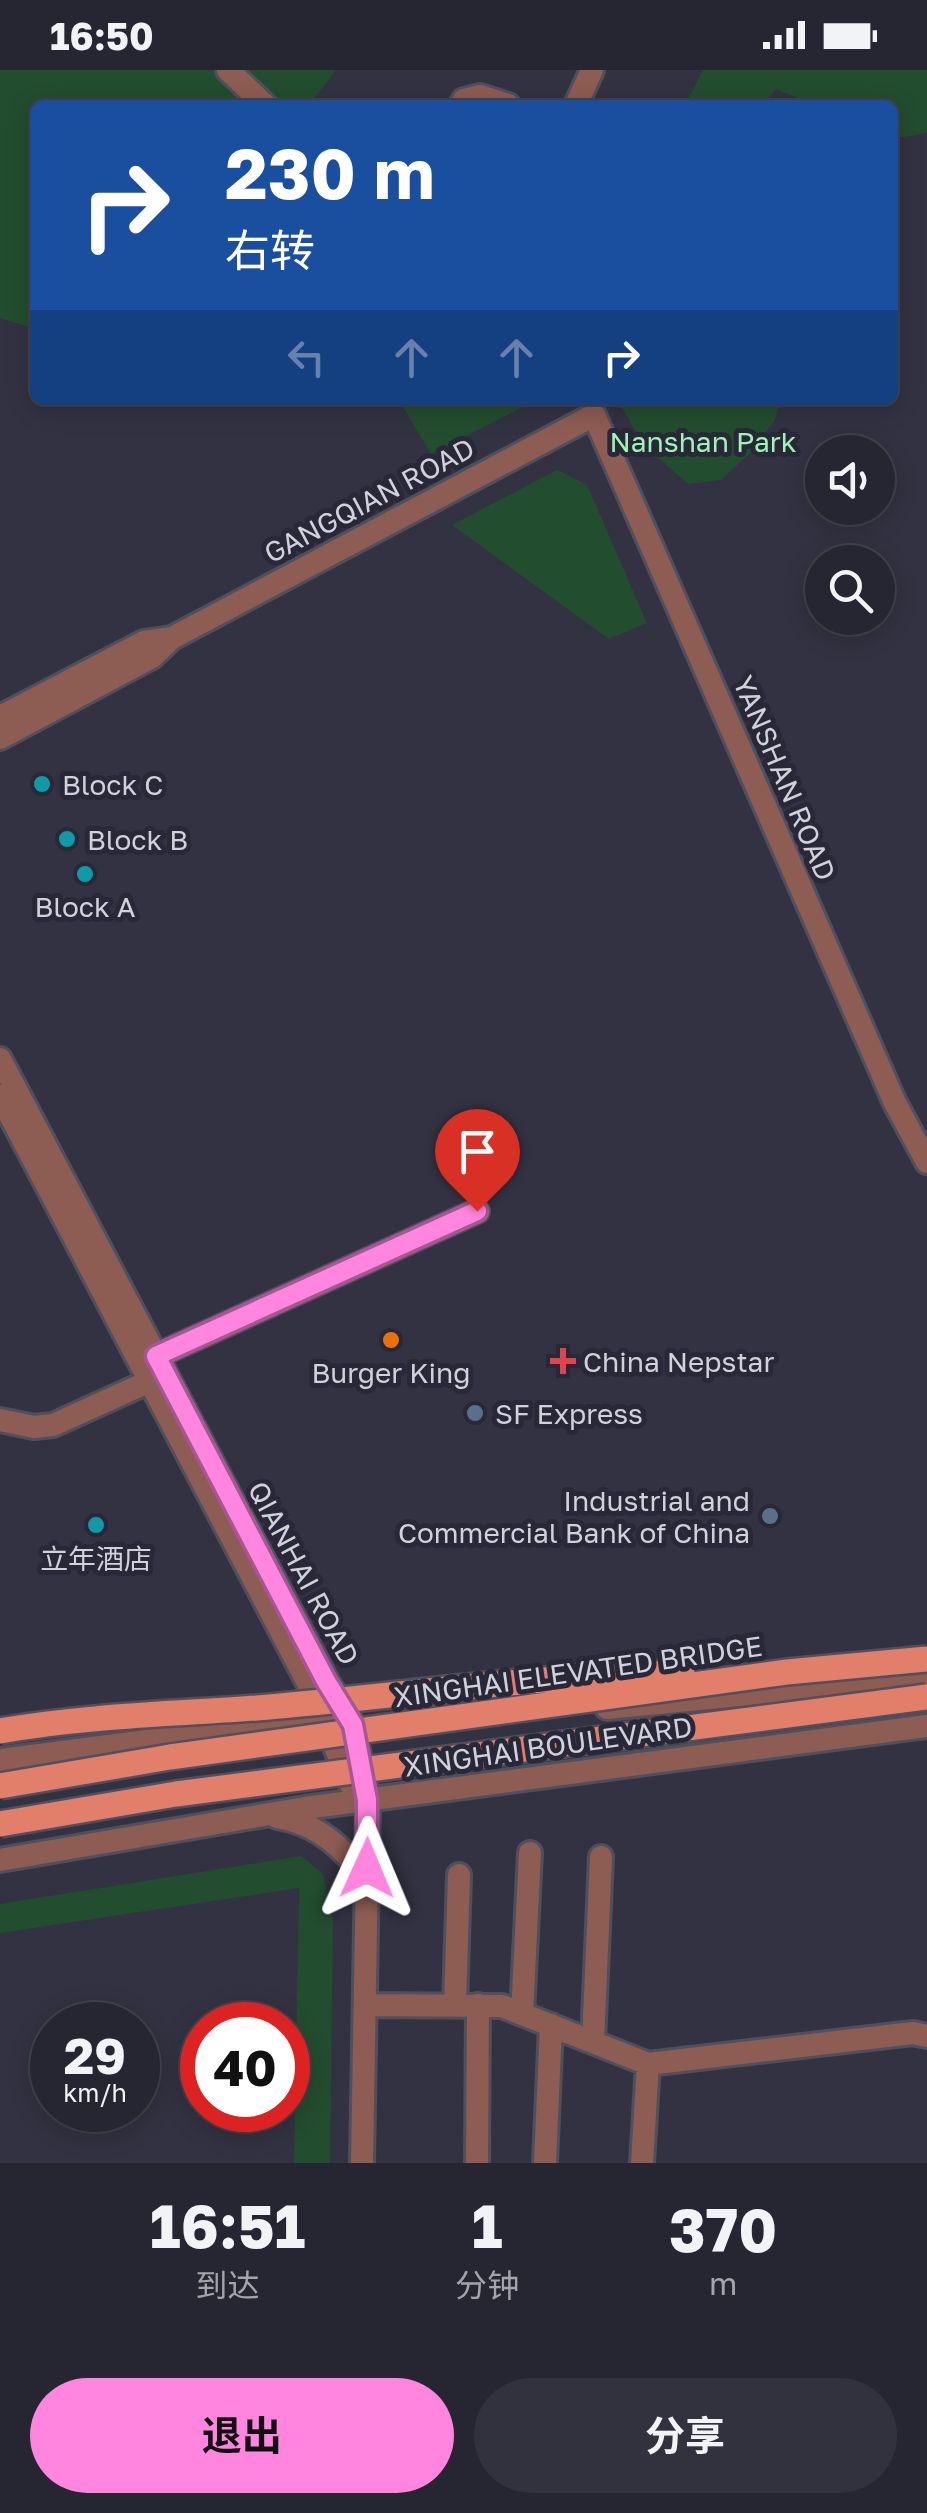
<!DOCTYPE html>
<html lang="zh">
<head>
<meta charset="utf-8">
<style>
	:root { --surface:#262632; --page:#32323e; --text:#f1f3f6; --muted:#a4a5ac; --line:#42434d; --accent:#ff85de }
	body { margin:0; font-family:"Golos Text","Noto Sans SC",sans-serif; background:var(--page); color:var(--text); height:100vh; display:flex; flex-direction:column; font-size:38px; white-space:nowrap }
	* { box-sizing:border-box; margin:0 }
	p { font-size:32px; color:var(--muted) }
	.icon { flex:none; width:55px; height:55px; fill:none; stroke:currentColor; stroke-width:2; stroke-linecap:round; stroke-linejoin:round }
	.map { position:relative; height:2093px; overflow:hidden }
	.side { display:flex; flex-direction:column; background:var(--surface); flex:1 }
	.side>* { flex:none }
	.hud { position:absolute; left:30px; top:30px; width:868px; height:305px; border-radius:15px; box-shadow:0 5px 25px #0003,0 0 0 2px var(--line); background:#1a4fa0; color:#fff; overflow:hidden }
	.fabs { position:absolute; left:805px; top:365px; display:grid; gap:20px }
	.fabs a { display:grid; place-items:center; width:90px; height:90px; border-radius:50%; background:var(--surface); box-shadow:0 5px 25px #0003,0 0 0 2px var(--line); font-size:50px }
	.speed { position:absolute; left:30px; top:1932px; display:flex; gap:20px; font-size:50px; font-weight:700; text-align:center }
	.speed>* { display:grid; place-content:center; width:130px; height:130px; border-radius:50%; background:var(--surface); box-shadow:0 5px 25px #0003,0 0 0 2px var(--line); line-height:1 }
	.speed small { font-size:25px; font-weight:400 }
	.speed .limit { border:15px solid #d22; background:#fff; color:#111 }
	.pin { position:absolute; display:grid; place-items:center; width:85px; height:85px; color:#fff; margin:-102px -42px; border-radius:50% 50% 50% 0; rotate:-45deg; box-shadow:0 0 10px #0007 }
	.pin .icon { rotate:45deg }
	.me { position:absolute; width:110px; margin:-55px; rotate:1deg; stroke-linejoin:round; filter:drop-shadow(0 0 8px #0008) }
	.turn { display:flex; align-items:center; gap:35px; height:210px; padding:0 30px; font-size:45px }
	.turn .icon { width:130px; height:130px; stroke-width:2.5 }
	.turn b { display:block; font-size:70px; line-height:85px }
	.lanes { display:flex; align-items:center; height:95px; padding:0 30px; background:#0003; justify-content:center; gap:50px; direction:ltr }
	.lanes .off { opacity:.35 }
	.eta { display:flex; justify-content:space-evenly; align-items:center; height:170px; text-align:center }
	.eta b { font-size:60px; font-weight:700; line-height:70px }
	.cta { display:flex; gap:20px; margin-top:auto; padding:20px 30px }
	.cta a { flex:1; height:115px; border-radius:60px; background:var(--accent); color:#111; font-size:40px; font-weight:700; line-height:115px; text-align:center }
	.cta a+a { background:var(--page); color:var(--text) }
	.status { display:flex; justify-content:space-between; align-items:center; height:70px; padding:0 50px; background:var(--surface); direction:ltr }
	.status svg { height:28px; fill:currentColor }
	.map>svg:first-child { display:block }
	.green { fill:#234d2f }
	.lines { fill:none; stroke-linecap:round; stroke-linejoin:round }
	.minor-casing { stroke:#4f4f5e; stroke-width:28 }
	.minor { stroke:#8d5c52; stroke-width:22 }
	.major-bridge-casing { stroke:#4f4f5e; stroke-width:30; stroke-linecap:butt }
	.major-bridge { stroke:#e27f6b; stroke-width:25 }
	.route-casing { stroke:#a65690; stroke-width:25 }
	.route { stroke:#ff85de; stroke-width:18 }
	.culture-dot { fill:#0f9aa8; stroke:#292838; stroke-width:4 }
	.food-dot { fill:#e8710a; stroke:#292838; stroke-width:4 }
	.health-dot { fill:#e0444e; stroke:#292838; stroke-width:4 }
	.service-dot { fill:#5c6f8a; stroke:#292838; stroke-width:4 }
	.labels { text-anchor:middle; dominant-baseline:central; stroke-width:10; stroke-linejoin:round; paint-order:stroke }
	.park-label { font-size:28px; fill:#9ff3b4; stroke:#292838 }
	.street-label { font-size:28px; fill:#d1d1db; stroke:#292838 }
	.poi-label { font-size:28px; fill:#d1d1db; stroke:#292838; text-anchor:start }
</style>
</head>
<body>
<div class="status"><b>16:50</b><svg viewBox="0 0 49 12"><path d="M0 12V9h3v3zM5 12V6h3v6zM10 12V3h3v9zM15 12V0h3v12zM26 1h20v11H26zM47 4h2v5h-2z"/></svg></div>
<div class="map">
<svg width="927" height="2093" viewBox="0 0 927 2093">
	<rect width="100%" height="100%" fill="#333242"/>
	<path class="green" d="M0 0H336L309 35H35V259L0 248Z
		M703 0H927V63L898 68 893 66 892 35H815L776 19 762 35H685Z
		M399 330H526L521 338 431 384Z
		M618 330H780L775 350 749 384 721 410 688 414 642 373Z
		M557 400 587 415 647 553 609 569 452 455Z
		M301 1786 323 1804 333 1851 330 2093H294L299 1818 0 1863V1834Z"/>
	<g class="lines">
		<defs>
			<path id="minor" d="M228 0 265 35
				M461 35 464 30 480 26 508 35
				M576 35 592 0
				M0 647 144 572 172 568
				M0 668 152 587 172 568 594 345 895 1033 927 1092
				M0 989 327 1611 353 1655 365 1714 368 1740 362 2093
				M0 1026 308 1613 351 1715
				M156 1286 477 1141
				M0 1350 34 1357 53 1355 150 1311
				M607 1638 927 1607
				M0 1690 161 1669 311 1657
				M277 1747C310 1752 333 1769 355 1794
				M0 1790 305 1738 927 1656
				M365 1935 502 1936 648 1994 913 1963 927 1966
				M455 1935 459 1805
				M522 1944 530 1783
				M593 1972 601 1787
				M477 2093 478 1935
				M545 2093 551 1955
				M642 2093 648 1994"/>
		</defs>
		<use href="#minor" class="minor-casing"/>
		<use href="#minor" class="minor"/>
		<defs>
			<path id="major-bridge" d="M0 1661C85 1646 172 1644 257 1638 399 1626 539 1605 682 1603
				M0 1716 170 1687 787 1602 927 1589
				M0 1754 176 1724 927 1627"/>
		</defs>
		<use href="#major-bridge" class="major-bridge-casing"/>
		<use href="#major-bridge" class="major-bridge"/>
	</g>
	<g class="lines">
		<defs>
			<path id="route" d="M367 1798V1730L353 1655 326 1611 156 1286 477 1141"/>
		</defs>
		<use href="#route" class="route-casing"/>
		<use href="#route" class="route"/>
	</g>
	<g class="culture-dot">
		<circle cx="42" cy="714" r="10"/>
		<circle cx="67" cy="769" r="10"/>
		<circle cx="85" cy="804" r="10"/>
		<circle cx="96" cy="1455" r="10"/>
	</g>
	<circle class="food-dot" cx="391" cy="1270" r="10"/>
	<path class="health-dot" d="M558 1276h10v10h10v10h-10v10h-10v-10h-10v-10h10z"/>
	<g class="service-dot">
		<circle cx="475" cy="1343" r="10"/>
		<circle cx="770" cy="1446" r="10"/>
	</g>
	<g class="labels">
		<g class="park-label">
			<text x="703" y="371">Nanshan Park</text>
		</g>
		<g class="street-label">
			<text transform="translate(369 430) rotate(-28)">GANGQIAN ROAD</text>
			<text transform="translate(785 708) rotate(67)">YANSHAN ROAD</text>
			<text transform="translate(304 1503) rotate(62)">QIANHAI ROAD</text>
			<text transform="translate(578 1601) rotate(-8)">XINGHAI ELEVATED BRIDGE</text>
			<text transform="translate(548 1676) rotate(-8)">XINGHAI BOULEVARD</text>
		</g>
		<g class="poi-label">
			<text x="62" y="714">Block C</text>
			<text x="87" y="769">Block B</text>
			<text x="85" y="836" text-anchor="middle">Block A</text>
			<text x="583" y="1291">China Nepstar</text>
			<text x="391" y="1302" text-anchor="middle">Burger King</text>
			<text x="495" y="1343">SF Express</text>
			<text x="750" y="1430" text-anchor="end">Industrial and<tspan x="750" dy="32">Commercial Bank of China</tspan></text>
			<text x="96" y="1488" text-anchor="middle">立年酒店</text>
		</g>
	</g>
</svg>
<div class="fabs">
<a><svg class="icon" aria-label="sound" viewBox="0 0 24 24"><path d="M4 9h4l5-4v14l-5-4H4zM17 9q2 3 0 6"/></svg></a>
<a><svg class="icon" aria-label="search" viewBox="0 0 24 24"><circle cx="10" cy="10" r="6"/><path d="M15 15l6 6"/></svg></a>
</div>
<div class="speed"><div>29<small>km/h</small></div><div class="limit">40</div></div>
<div class="pin" style="left:477px;top:1141px;background:#d93025"><svg class="icon" aria-label="arrive" viewBox="0 0 24 24"><path d="M6 21V4h12l-3 4 3 4H6"/></svg></div>
<svg class="me" style="left:367px;top:1798px" viewBox="-20 -20 40 40"><path d="M0-17L14 15 0 8-14 15z" fill="#ff85de" stroke="#fff" stroke-width="4"/></svg>
<div class="hud">
<div class="turn"><svg class="icon" aria-label="right" viewBox="0 0 24 24"><path d="M7 20v-9h11M14 6l5 5-5 5"/></svg><div><b>230 m</b>右转</div></div>
<div class="lanes"><svg class="icon off" aria-label="left" viewBox="0 0 24 24"><path d="M17 20v-9H6M10 6l-5 5 5 5"/></svg><svg class="icon off" aria-label="ahead" viewBox="0 0 24 24"><path d="M12 20V5M6 11l6-6 6 6"/></svg><svg class="icon off" aria-label="ahead" viewBox="0 0 24 24"><path d="M12 20V5M6 11l6-6 6 6"/></svg><svg class="icon" aria-label="right" viewBox="0 0 24 24"><path d="M7 20v-9h11M14 6l5 5-5 5"/></svg></div>
</div>
</div>
<section class="side">
<div class="eta">
<div><b>16:51</b><p>到达</p></div>
<div><b>1</b><p>分钟</p></div>
<div><b>370</b><p>m</p></div>
</div>
<div class="cta"><a>退出</a><a>分享</a></div>
</section>
</body>
</html>
